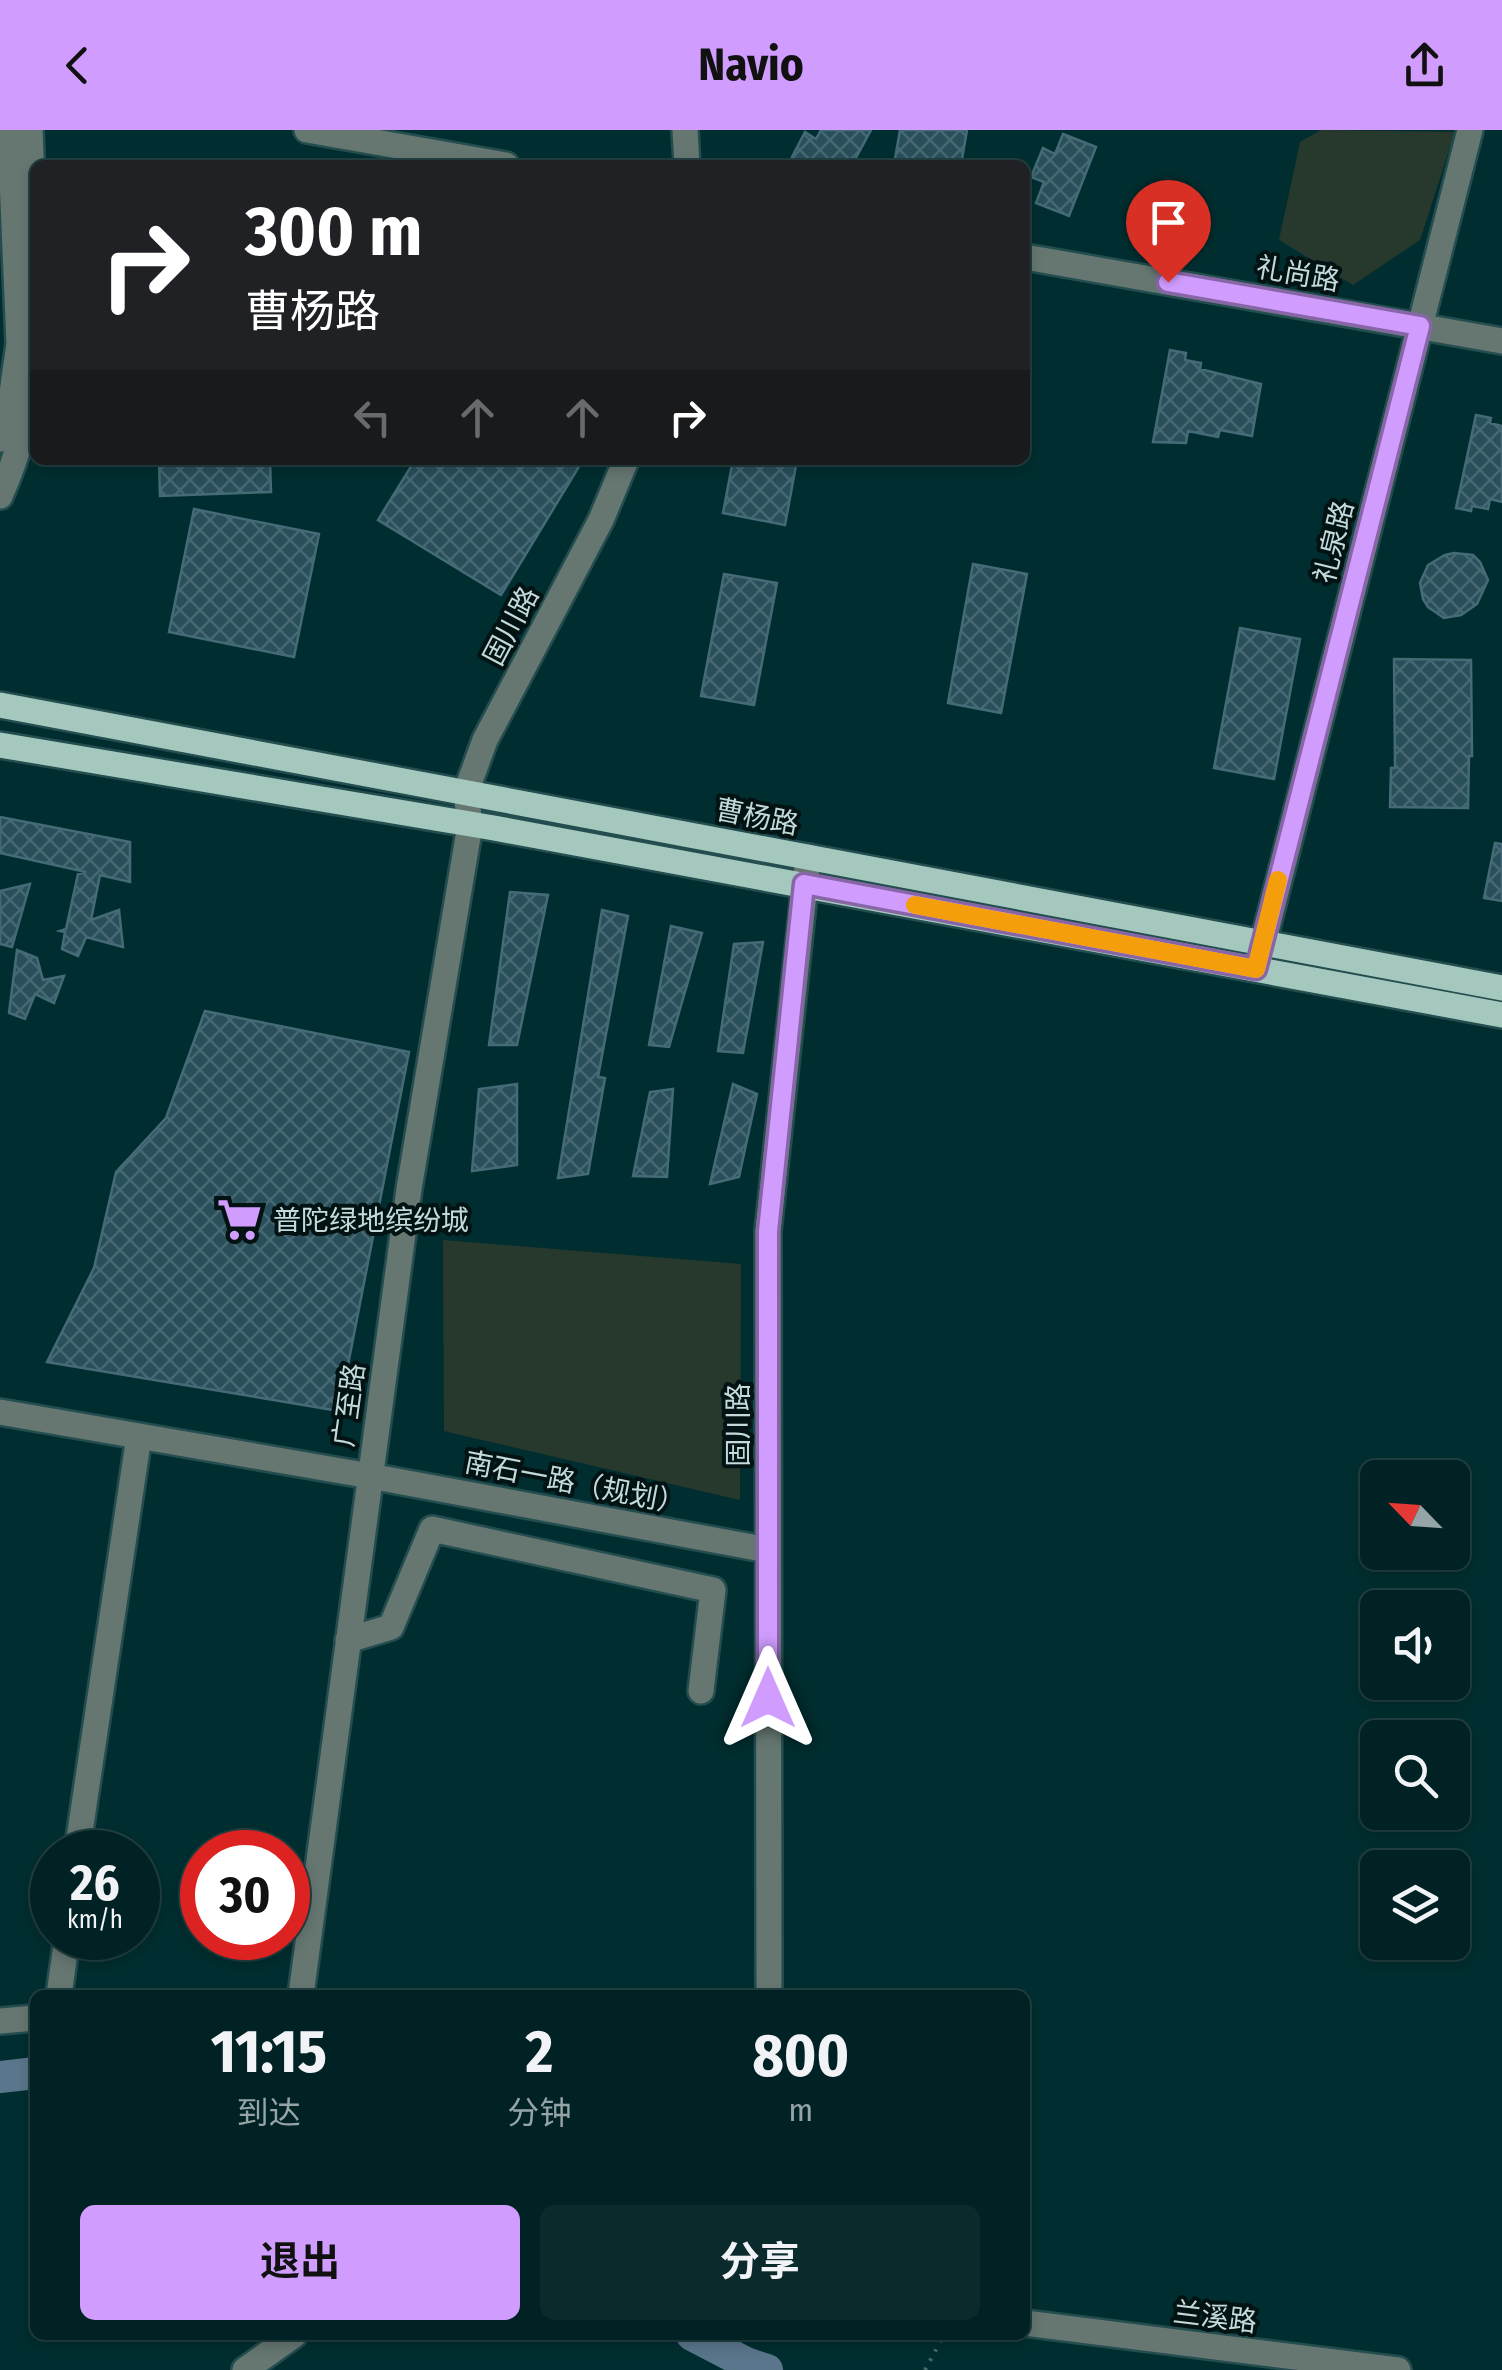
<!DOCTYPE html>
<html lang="zh">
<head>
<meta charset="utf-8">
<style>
	:root { --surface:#002224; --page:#0a2a2c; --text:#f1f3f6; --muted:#95a4a6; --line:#223f41; --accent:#d09dff }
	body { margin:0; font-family:"Fira Sans Condensed","Noto Sans SC",sans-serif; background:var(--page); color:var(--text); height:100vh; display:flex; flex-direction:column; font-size:38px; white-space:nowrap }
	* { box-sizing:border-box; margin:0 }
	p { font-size:32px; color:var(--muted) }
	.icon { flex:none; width:55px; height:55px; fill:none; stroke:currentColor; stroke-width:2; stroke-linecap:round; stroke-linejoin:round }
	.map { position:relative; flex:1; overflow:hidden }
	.panel { position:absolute; left:30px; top:1860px; width:1000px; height:350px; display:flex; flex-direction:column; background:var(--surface); border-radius:15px; box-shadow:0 5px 15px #0003,0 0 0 2px var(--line) }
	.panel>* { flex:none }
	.banner { position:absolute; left:30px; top:30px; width:1000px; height:305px; border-radius:15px; box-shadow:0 5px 15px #0003,0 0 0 2px var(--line); background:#202124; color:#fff; overflow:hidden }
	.needle { width:65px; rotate:295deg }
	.buttons { position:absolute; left:1360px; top:1330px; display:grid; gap:20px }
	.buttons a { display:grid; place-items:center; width:110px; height:110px; border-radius:15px; background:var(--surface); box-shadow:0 5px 15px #0003,0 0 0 2px var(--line); font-size:50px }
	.speed { position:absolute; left:30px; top:1700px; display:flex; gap:20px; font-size:50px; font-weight:700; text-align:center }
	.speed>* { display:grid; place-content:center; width:130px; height:130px; border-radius:50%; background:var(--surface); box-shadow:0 5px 15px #0003,0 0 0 2px var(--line); line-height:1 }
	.speed small { font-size:25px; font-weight:400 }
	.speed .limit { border:15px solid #d22; background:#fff; color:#111 }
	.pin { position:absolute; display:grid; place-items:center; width:85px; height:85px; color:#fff; margin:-102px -42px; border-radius:50% 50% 50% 0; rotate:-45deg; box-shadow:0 0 10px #0007 }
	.pin .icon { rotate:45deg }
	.me { position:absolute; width:110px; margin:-55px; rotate:0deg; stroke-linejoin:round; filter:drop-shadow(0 0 8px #0008) }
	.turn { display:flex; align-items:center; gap:35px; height:210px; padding:0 50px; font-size:45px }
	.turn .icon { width:130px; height:130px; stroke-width:2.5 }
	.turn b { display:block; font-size:70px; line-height:85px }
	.lanes { display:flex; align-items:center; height:95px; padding:0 50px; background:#0003; justify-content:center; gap:50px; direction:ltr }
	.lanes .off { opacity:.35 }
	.eta { display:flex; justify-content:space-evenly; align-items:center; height:170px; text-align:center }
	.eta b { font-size:60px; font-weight:700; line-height:70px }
	.cta { display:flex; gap:20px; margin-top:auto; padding:20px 50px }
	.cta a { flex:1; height:115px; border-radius:15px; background:var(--accent); color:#111; font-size:40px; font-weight:700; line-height:115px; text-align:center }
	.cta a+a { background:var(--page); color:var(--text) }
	header { display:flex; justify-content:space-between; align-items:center; height:130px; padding:0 50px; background:var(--accent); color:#111; font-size:45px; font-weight:700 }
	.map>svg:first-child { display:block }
	.park { fill:#27392d }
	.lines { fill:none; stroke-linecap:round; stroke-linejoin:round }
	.river { stroke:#5a768c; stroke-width:32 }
	.building { fill:url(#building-cross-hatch); stroke:#446b77; stroke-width:2.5 }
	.minor-casing { stroke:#234d4f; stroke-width:30 }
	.major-casing { stroke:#234d4f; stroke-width:30 }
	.path { stroke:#456b6d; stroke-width:4; stroke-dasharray:2.5 8; stroke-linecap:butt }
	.minor { stroke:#667772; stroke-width:25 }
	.major { stroke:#a5c8be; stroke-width:25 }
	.route-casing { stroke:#8766a6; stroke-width:25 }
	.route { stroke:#d09dff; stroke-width:18 }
	.slow { stroke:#f59e0b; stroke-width:18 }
	.labels { text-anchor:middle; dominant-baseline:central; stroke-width:8; stroke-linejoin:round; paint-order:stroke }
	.street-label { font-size:28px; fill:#c3d9da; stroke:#031314 }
	.poi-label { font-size:28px; fill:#c3d9da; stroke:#031314; text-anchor:start }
</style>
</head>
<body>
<header><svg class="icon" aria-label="back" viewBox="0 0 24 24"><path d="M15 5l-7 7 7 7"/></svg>Navio<svg class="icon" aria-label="share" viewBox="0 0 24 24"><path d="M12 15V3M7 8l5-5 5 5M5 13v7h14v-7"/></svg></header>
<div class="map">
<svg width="1502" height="2240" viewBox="0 0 1502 2240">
	<defs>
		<pattern id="building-cross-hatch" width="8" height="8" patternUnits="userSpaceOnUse" patternTransform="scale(2.5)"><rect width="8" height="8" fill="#294f5b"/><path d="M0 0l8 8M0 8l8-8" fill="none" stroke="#466872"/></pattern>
	</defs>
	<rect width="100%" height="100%" fill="#002e30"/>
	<path class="park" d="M1321 0 1455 2 1420 110 1353 155 1279 110 1300 12Z
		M443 1110 741 1134 740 1370 444 1301Z"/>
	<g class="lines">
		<path class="river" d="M0 1947 35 1943
			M692 2205 746 2233 767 2240"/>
	</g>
	<path class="building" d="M821 0H871L852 35H806L792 27 805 2 816 9Z
		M900 0H967L961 35H894Z
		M1063 4 1096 17 1069 86 1036 73 1044 52 1031 47 1043 18 1055 24Z
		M1170 220 1186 223 1185 230 1201 233 1200 239 1261 254 1252 306 1220 300 1218 307 1188 301 1186 313 1153 312Z
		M1476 285 1491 288 1490 293 1502 296V372L1490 369 1488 379 1472 376 1471 381 1456 378Z
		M159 330H270L271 362 160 366Z
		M415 330H583L501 465 378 390Z
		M733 330H797L785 395 723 383Z
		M194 379 319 404 294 527 169 502Z
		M1454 423 1473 425 1480 432 1488 450 1477 474 1461 485 1444 488 1428 477 1423 469 1420 453 1428 435 1445 425Z
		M973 434 1027 444 1001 583 948 573Z
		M724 444 777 453 754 575 701 566Z
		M1240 498 1300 509 1274 649 1214 638Z
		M1394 529 1471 530 1472 626H1469L1468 678 1390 677 1391 638H1395Z
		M0 687 130 712V752L100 745 91 790 119 780 123 817 86 807 78 826 62 819 65 802 60 801 66 799 78 744 86 742 0 723Z
		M1495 713 1502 714V771L1484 768Z
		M30 754 12 817 0 814V761Z
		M510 762 548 765 517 915H489Z
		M602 780 628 786 598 947 605 948 588 1044 558 1048Z
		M671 796 702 803 669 917 649 915Z
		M763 812 743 923 718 921 734 814Z
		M17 820 37 828 43 850 64 846 54 873 35 864 25 889 9 883Z
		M205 881 409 922 339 1281 47 1232 94 1138 116 1042 166 988Z
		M517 954V1035L472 1041 479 959Z
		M733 954 757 964 739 1047 710 1054Z
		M673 959 667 1047 633 1046 650 962Z"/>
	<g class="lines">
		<defs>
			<path id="minor" d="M30 0 35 123
				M307 0 506 35
				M685 0 687 35
				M1025 127 1502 211
				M0 309 11 270 19 214 10 0
				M0 366C19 324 30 283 35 237
				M1258 833 1470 0
				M0 1282 370 1346 768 1420
				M348 1510 391 1497 432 1399 713 1460 701 1561
				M77 1722 139 1306
				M59 1865 67 1808
				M301 1865 409 1059 470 695 466 662 485 610 601 390 626 330
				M769 1865 768 1101 808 727
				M0 1891 35 1888
				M1025 2193 1398 2240
				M245 2240 294 2205"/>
			<path id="major" d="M0 575 1502 858
				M0 615 494 698 1502 885"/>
		</defs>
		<use href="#minor" class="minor-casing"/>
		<use href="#major" class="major-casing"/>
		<path class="path" d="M925 2240 944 2205"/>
		<use href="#minor" class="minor"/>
		<use href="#major" class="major"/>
	</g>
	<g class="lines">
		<defs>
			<path id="route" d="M768 1568V1101L804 754 1256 839 1420 196 1168 152"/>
		</defs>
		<use href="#route" class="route-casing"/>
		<use href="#route" class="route"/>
		<path class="slow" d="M915 775 1256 839 1278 750"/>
	</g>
	<defs>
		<symbol id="supermarket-bare" viewBox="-9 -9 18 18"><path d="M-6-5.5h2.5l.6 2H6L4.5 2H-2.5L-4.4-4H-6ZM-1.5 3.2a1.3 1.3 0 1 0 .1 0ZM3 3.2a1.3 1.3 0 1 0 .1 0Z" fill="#d09dff" stroke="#031314" stroke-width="2.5" paint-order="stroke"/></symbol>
	</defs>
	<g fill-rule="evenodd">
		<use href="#supermarket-bare" x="208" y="1058" width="63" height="63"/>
	</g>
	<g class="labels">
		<g class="street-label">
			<text transform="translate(1298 144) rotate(10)">礼尚路</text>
			<text transform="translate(1334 412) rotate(-76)">礼泉路</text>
			<text transform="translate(511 496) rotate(-62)">固川路</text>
			<text transform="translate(757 687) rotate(11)">曹杨路</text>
			<text transform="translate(349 1275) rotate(-82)">广至路</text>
			<text transform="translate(738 1295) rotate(-90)">固川路</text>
			<text transform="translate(575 1353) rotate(11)">南石一路（规划）</text>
			<text transform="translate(1215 2187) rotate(7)">兰溪路</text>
		</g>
		<g class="poi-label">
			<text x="273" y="1090">普陀绿地缤纷城</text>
		</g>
	</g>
</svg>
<div class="buttons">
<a><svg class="needle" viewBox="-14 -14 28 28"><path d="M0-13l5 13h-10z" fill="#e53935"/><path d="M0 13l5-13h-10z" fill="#95a4a6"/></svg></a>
<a><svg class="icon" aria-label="sound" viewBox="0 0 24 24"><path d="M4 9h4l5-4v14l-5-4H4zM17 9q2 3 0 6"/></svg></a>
<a><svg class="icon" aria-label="search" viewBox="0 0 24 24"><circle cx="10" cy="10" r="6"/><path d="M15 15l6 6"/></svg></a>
<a><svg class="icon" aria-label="layers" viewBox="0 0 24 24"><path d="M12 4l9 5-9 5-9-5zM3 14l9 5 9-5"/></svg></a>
</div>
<div class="speed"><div>26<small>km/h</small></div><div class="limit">30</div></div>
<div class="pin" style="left:1168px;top:152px;background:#d93025"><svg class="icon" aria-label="arrive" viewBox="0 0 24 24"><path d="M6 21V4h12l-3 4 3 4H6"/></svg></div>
<svg class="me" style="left:768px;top:1568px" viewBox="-20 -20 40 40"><path d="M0-17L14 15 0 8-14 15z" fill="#d09dff" stroke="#fff" stroke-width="4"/></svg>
<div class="banner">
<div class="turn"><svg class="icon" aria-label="right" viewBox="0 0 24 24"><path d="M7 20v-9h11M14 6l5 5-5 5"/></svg><div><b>300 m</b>曹杨路</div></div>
<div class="lanes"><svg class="icon off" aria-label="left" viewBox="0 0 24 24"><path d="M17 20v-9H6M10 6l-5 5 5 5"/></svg><svg class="icon off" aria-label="ahead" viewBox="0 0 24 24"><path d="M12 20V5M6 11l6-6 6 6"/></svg><svg class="icon off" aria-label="ahead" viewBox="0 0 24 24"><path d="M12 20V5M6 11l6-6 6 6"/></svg><svg class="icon" aria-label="right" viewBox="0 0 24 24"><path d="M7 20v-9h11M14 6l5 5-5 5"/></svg></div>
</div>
<section class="panel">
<div class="eta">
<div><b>11:15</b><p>到达</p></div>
<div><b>2</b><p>分钟</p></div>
<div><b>800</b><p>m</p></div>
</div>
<div class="cta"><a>退出</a><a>分享</a></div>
</section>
</div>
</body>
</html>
